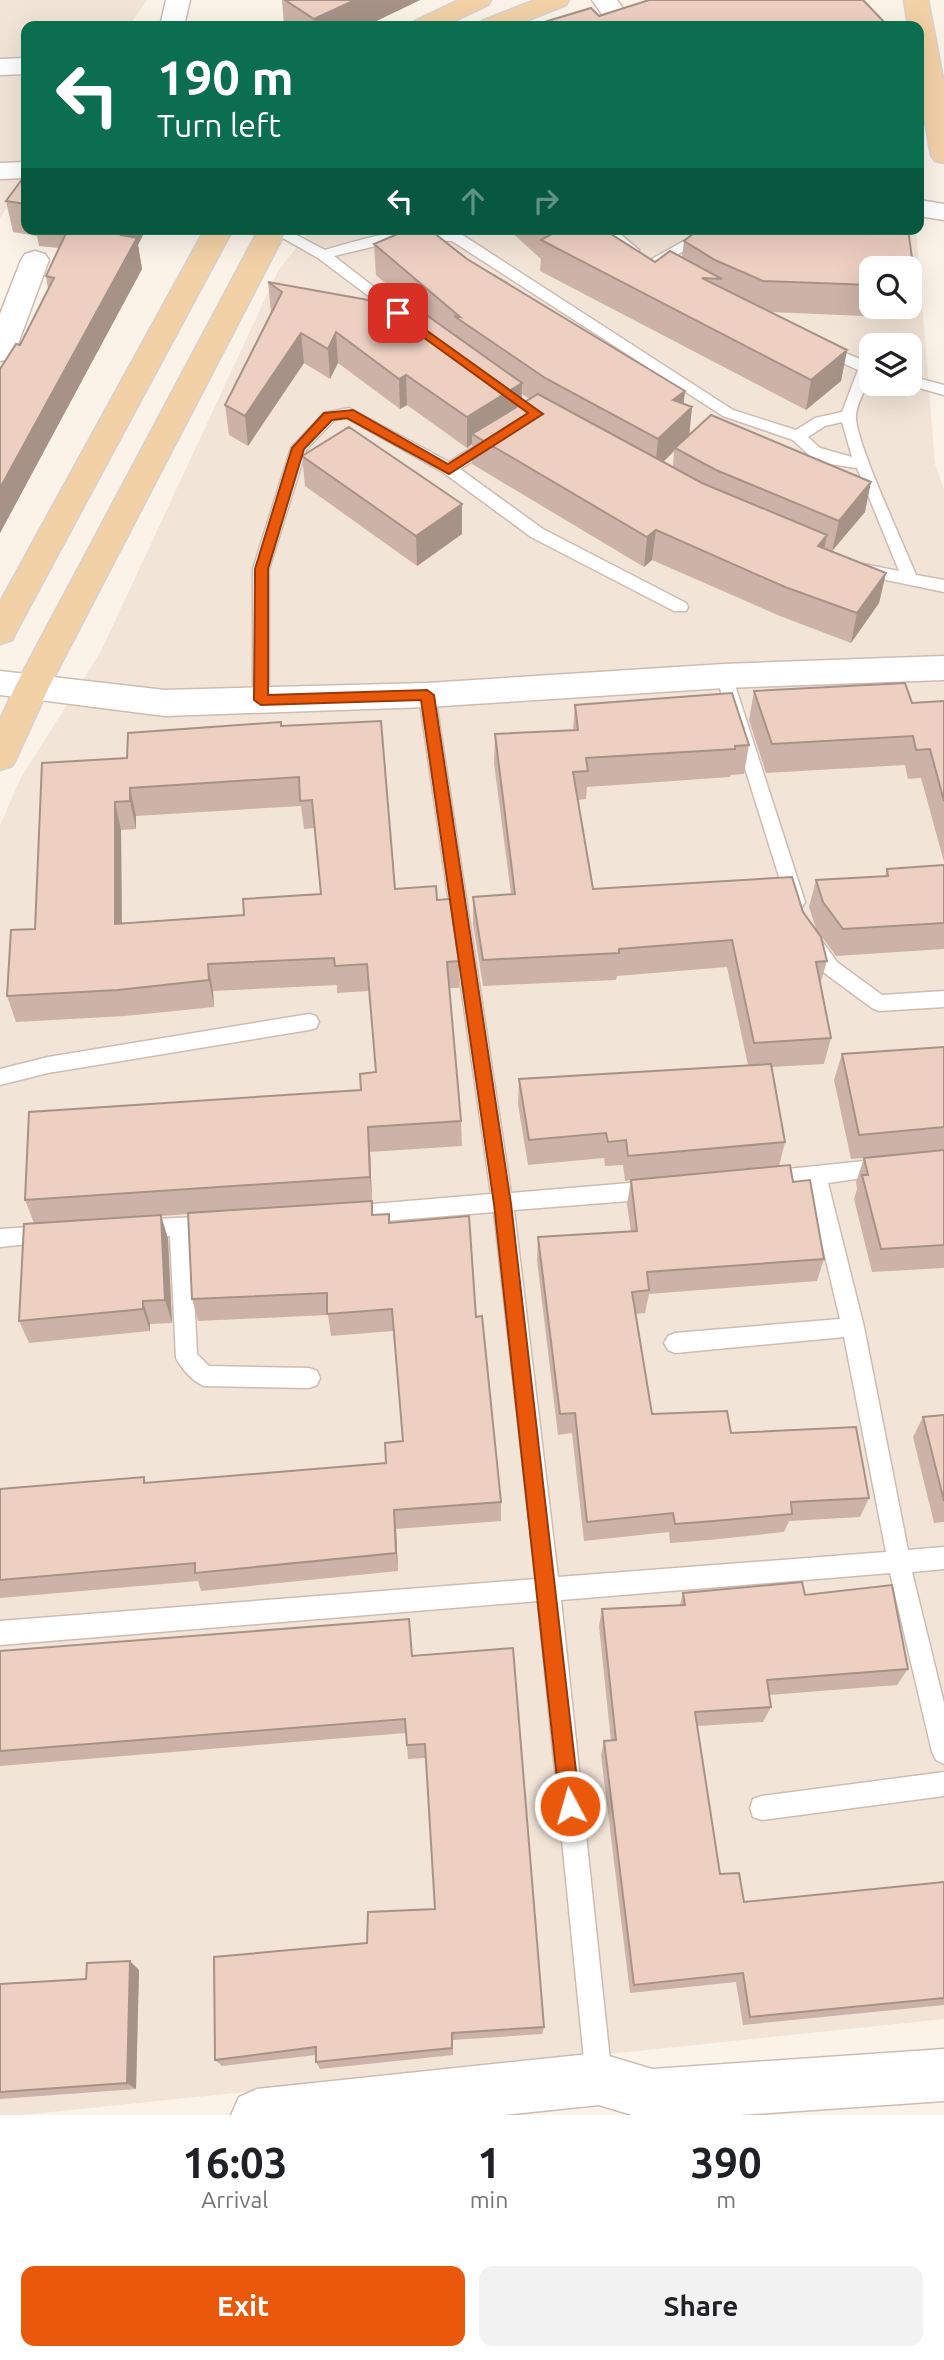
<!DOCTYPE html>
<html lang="en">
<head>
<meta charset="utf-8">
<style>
	:root { --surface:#fff; --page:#f2f2f2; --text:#202124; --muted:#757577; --accent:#ea580c }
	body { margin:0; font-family:Ubuntu,sans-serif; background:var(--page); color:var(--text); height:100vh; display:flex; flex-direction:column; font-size:26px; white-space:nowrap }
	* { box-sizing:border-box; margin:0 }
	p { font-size:23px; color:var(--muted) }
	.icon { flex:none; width:38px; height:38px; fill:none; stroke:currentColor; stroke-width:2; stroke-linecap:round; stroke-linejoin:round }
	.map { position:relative; height:2115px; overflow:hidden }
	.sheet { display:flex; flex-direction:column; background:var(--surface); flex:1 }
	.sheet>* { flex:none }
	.guide { position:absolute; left:21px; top:21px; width:903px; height:214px; border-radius:14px; box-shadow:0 7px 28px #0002; background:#0b6e4f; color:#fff; overflow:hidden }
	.buttons { position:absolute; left:859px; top:256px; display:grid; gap:14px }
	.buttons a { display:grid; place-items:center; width:63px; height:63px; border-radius:14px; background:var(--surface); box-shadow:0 7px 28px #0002; font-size:35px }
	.pin { position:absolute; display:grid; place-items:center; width:60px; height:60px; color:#fff; margin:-30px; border-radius:14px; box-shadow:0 4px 10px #0006 }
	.me { position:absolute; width:77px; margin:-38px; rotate:354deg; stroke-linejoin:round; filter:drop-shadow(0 0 5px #0008) }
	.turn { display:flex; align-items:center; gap:24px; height:147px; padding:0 21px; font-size:32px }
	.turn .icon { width:91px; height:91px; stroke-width:2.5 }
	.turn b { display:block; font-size:49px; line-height:60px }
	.lanes { display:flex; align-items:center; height:66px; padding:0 21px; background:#0003; justify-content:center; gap:35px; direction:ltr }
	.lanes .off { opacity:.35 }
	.eta { display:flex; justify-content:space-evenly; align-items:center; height:119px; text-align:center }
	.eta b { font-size:42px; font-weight:700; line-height:49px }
	.action { display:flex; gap:14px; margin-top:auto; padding:14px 21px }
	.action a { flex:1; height:80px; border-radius:14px; background:var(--accent); color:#fff; font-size:28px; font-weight:700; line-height:80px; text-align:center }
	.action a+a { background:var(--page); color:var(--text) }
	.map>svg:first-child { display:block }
	.residential { fill:#f2e4d7; fill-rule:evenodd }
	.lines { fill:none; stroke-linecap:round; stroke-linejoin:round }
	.service-casing { stroke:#cebcb2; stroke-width:3 }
	.minor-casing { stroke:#cebcb2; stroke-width:3 }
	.primary-casing { stroke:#d8d0cd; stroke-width:3 }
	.service { fill:#fff; fill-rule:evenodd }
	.minor { fill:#fff; fill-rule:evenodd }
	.primary { fill:#f3d1a7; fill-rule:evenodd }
	.wall { fill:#cdb3a7; fill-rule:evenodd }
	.shaded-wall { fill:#a79288 }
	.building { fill:#eed0c2; stroke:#a79288; stroke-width:2; fill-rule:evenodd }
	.route { fill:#ea580c; stroke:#983908; stroke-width:2 }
</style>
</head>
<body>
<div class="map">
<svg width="944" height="2115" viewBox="0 0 944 2115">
	<rect width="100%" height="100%" fill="#fbf2e8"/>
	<path class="residential" d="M0 0H147L129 26H26V179L0 218Z
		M311 229H916L935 464 944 489V2019L22 2115H0V826L20 779 101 651 278 271ZM872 268H910V306H872ZM872 345H910V383H872Z"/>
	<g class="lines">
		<defs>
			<path id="service" d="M267 229H285L325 250C369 237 414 223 461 234L733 410 796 430 815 418 842 412 858 370 818 352 816 349 818 346H828L872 364C872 383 858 397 856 415 853 437 905 547 916 575L944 580V592L857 574 855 570 863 564 899 571 857 468 830 464 810 456 793 440 723 416 452 241 405 239 334 256 411 316 413 319 411 322 406 324 318 258ZM842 422 852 457 820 448 808 437 825 426Z
				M598 229H614L639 250 632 254 627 253Z
				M705 229H723L657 266H647L645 263Z
				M910 376 944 385V395L905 384 910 383Z
				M349 408 449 462 489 437H499L502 441 499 445 460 469 543 529 686 603 688 607 686 611H674L531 537 444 473 347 418 334 420 306 450 269 569V700L261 706 255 704 253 700V569L291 448 324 413Z
				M724 670 732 676 805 902 802 907 796 909 790 907 787 902 716 676Z
				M427 689 435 695 511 1193 654 1181 661 1184 664 1190 661 1196 654 1199 514 1210 558 1577 886 1552 844 1337 675 1353 668 1350 664 1343 668 1336 675 1333 840 1319 808 1185 768 1189 761 1186 758 1180 761 1174 768 1171 884 1159 891 1162 894 1168 891 1174 828 1183 864 1327 908 1550 944 1547V1569L912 1572 944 1703V1764L936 1760 932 1752 890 1573 561 1600 612 2079 608 2088 599 2092 590 2088 586 2079 538 1601 0 1645V1621L536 1579 494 1212 349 1224 342 1221 339 1215 342 1209 349 1206 491 1194 419 695Z
				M812 935 819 937 837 962 882 995 944 991V1007L879 1011 872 1008 823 972 803 942 805 937Z
				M309 1014 316 1016 319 1022 316 1028 309 1030 48 1073 0 1085V1069L48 1057Z
				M214 1216 221 1219 224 1225 221 1231 191 1235 197 1354 209 1366 309 1368 317 1371 320 1378 317 1385 309 1388 204 1386C192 1381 182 1369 176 1358L170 1236 139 1238 132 1235 129 1229 132 1223 139 1220Z
				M47 1226 54 1229 57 1235 54 1241 0 1247V1229Z
				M944 1772V1796L762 1820 753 1817 750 1808 753 1799 762 1796Z"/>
			<path id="minor" d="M166 0H190L184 26H160Z
				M592 0H617L636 26H610Z
				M26 58V74L0 75V59Z
				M26 162V178L0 179V163Z
				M919 200 944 204V220L919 216Z
				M35 251 45 254 49 260 15 352 10 359 0 361V314L21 260 25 254Z
				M944 656V680L724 688 427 707 165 716 0 695V671L165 690 427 683 724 664Z
				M944 2049V2101L739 2115H632L599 2105 504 2115H231L239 2097 257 2089 599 2053 652 2069Z"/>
			<path id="primary" d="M459 0H491L488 5 444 26H411L415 21Z
				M535 0H569L566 5 513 26H478L482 21Z
				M904 0H928L944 84V163L935 161 931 155 919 87V26H908Z
				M205 229H233L16 632 12 640 0 644V602Z
				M259 229H287L49 687 17 757 12 766 0 770V720L15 687Z"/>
		</defs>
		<use href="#service" class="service-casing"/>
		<use href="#minor" class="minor-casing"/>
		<use href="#primary" class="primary-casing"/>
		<use href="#service" class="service"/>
		<use href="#minor" class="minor"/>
		<use href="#primary" class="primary"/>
	</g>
	<path class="wall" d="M282 0H420L366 26H284Z
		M26 174V229H146L138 245 142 269 0 533V369L20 345 48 289 46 276 59 248 39 246 37 236 13 232 6 201Z
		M508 229H603L655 262 682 257 684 241 699 229H908L916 287 910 318 770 312 847 350 841 381 806 410 540 271 541 259ZM872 268H910V306H872Z
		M374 244 467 259 685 391 683 404 692 407 689 435 865 512 832 551 886 573 879 603 851 643 780 616 652 560 644 567 472 464V444L467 448 407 405 400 409 338 363 330 379 304 363 248 446 229 435 225 405 271 313 268 282 415 309 376 275ZM522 394 529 399 522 404ZM674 451 673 467 663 462Z
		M302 456 462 534 417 566 305 486Z
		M754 691 912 703 944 701V862L921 778 908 779 905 765 766 773 749 720Z
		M575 705 749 745 744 774 731 775 730 777 587 787 586 799 578 800 593 889 803 912 827 961 820 985 831 1038 824 1064 772 1067 785 1142 779 1166 793 1182 824 1259 817 1281 649 1294 645 1313 636 1314 652 1414 731 1433 869 1498 860 1517 789 1521 784 1532 709 1540 670 1543 669 1532 584 1541 572 1433 558 1435 537 1260 538 1237 631 1232 627 1204 631 1180 625 1181 623 1165 605 1166 604 1158 528 1165 518 1104 519 1079 748 1065 727 967 617 976 616 980 483 986 473 924V897L511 894 494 763 495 734 573 730Z
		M281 726 395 889 437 900 459 961V988H449L461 1121 462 1146 370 1152 372 1201 373 1215 389 1223 476 1317 501 1502V1521L396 1529 398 1571 201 1591 198 1581 0 1598V1489L144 1477 146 1483 386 1463 403 1442 393 1331 331 1336 328 1315 198 1321 192 1299 188 1214 161 1216 168 1239 172 1323 150 1324V1331L29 1343 19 1321 34 1223 25 1200 361 1090 376 1072 369 991 337 993V985L213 991 214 1007 125 1016 16 1022 7 996 35 929 127 758ZM301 806 304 829 315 828 321 894 244 915 122 923 121 830 136 829V816Z
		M944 865V949L836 956 816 929 809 907 816 880 885 876 887 869Z
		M944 1047V1268L872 1272 854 1199 857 1189 856 1182 864 1158 851 1159 834 1080 842 1054Z
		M944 1415V1522L934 1523 913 1437 923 1417Z
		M683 1593 805 1595 908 1669 897 1685 769 1695 771 1707 763 1722 697 1726 720 1874 744 1902 944 1882V2005L743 2025 736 1982 630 1993 601 1755 604 1741H611L599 1626 602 1609 680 1605Z
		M0 1651 412 1656 544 2027 542 2034 453 2040V2055L320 2069 316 2062V2055L222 2066 215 2060 367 1943 435 1909 426 1758 408 1759 406 1733 0 1766Z
		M139 1970 136 2089 0 2099V1984L86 1979Z"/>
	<path class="shaded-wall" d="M355 0H420L366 26H315L314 19Z
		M124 229H146L138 245 142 269 0 533V488Z
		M336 332 338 363 330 379 328 349Z
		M301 333 304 363 248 446 245 416Z
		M847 350 841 381 806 410 811 380Z
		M406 375 407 405 400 409 399 379Z
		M522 383 521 414 472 434V444L467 448V417Z
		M685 391 682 417 692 407 689 438 675 448 674 451 655 470 658 439 673 400Z
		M871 482 865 512 832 551 839 521Z
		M462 504V534L417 566 416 536Z
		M656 530 652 560 644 567 647 537Z
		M827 535 821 565 818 546Z
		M886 573 879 603 851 643 857 613Z
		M130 788 136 816V829L130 801Z
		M115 802 121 830 122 951 115 924Z
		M208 964 213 991 214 1007 209 980Z
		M368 1127 370 1152 372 1201 370 1177Z
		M161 1215 168 1239 172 1323 165 1300Z
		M143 1301 150 1324V1331L143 1309Z
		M394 1510 396 1529 398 1571 396 1553Z
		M130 1961 139 1970 136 2089 127 2083Z"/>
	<path class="building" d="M285 0H355L314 19Z
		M649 0H863L888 26H531L591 8 599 16Z
		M26 174V204L6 201Z
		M68 229H124L121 235 137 238 0 488V369L16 344 20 345 54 278 46 276Z
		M409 229H429L467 259 685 391 673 400 692 407 658 439 545 378 454 316 460 317 374 244Z
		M543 229H603L655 262 670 251 722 279 702 278 847 350 811 380 541 240 550 235Z
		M699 229H810L830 233 833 229H908L916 287H910V268H872V285L763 281 715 260 684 241Z
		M268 282 418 309 522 383 467 417 406 375 399 379 336 332 328 349 301 333 245 416 225 405 282 292Z
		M538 394 702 483 827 535 818 546 886 573 857 613 785 587 656 530 647 537 472 434Z
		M711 415 871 482 839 521 716 470 675 448Z
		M349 427 462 504 416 536 302 456Z
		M905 683 912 703 944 701V801L930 749 916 750 913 736 772 744 754 691Z
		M732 693 749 745 735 746V749L586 758 588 771 573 772 593 889 792 877 803 912 821 937 827 961 816 962 831 1038 754 1043 732 940 619 949V953L483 960 473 897 515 894 495 734 578 730 575 705Z
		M381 721 395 889 436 886 437 900 450 899 459 961 447 962 461 1121 368 1127 370 1177 25 1200 29 1112 361 1090 360 1074 376 1072 367 964 335 966 334 958 208 964 209 980 118 990 7 996 11 930 35 929 42 763 127 758 128 733 281 722V726ZM299 777 300 801 312 800 321 894 243 899 244 915 115 924V802L130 801V788Z
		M944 865V923L843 929 823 902 816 880 888 876 887 869Z
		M944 1047V1127L859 1135 842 1054Z
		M771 1064 785 1142 628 1156 626 1140 608 1142 606 1133 529 1140 519 1079Z
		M944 1150V1245L881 1249 862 1175H868L864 1158Z
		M790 1165 793 1182 810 1180 824 1259 647 1272 649 1290 632 1292 652 1414 727 1411 731 1433 856 1427 869 1498 791 1502 792 1514 714 1521 675 1524 673 1513 587 1522 575 1413 560 1414 538 1237 637 1231 631 1180Z
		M372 1201V1215L389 1214V1223L469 1216 476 1317 482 1316 501 1502 394 1510 396 1553 195 1573V1563L0 1580V1489L144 1477V1483L386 1463 385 1443 403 1441 392 1309 327 1314V1293L192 1299 188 1213Z
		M161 1215 165 1300 143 1301V1309L19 1321 24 1224Z
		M944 1415V1501L923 1417Z
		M802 1582 805 1595 892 1585 908 1669 767 1680 771 1707 695 1712 720 1874 739 1873 744 1902 944 1882V1998L750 2017 743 1973 634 1985 604 1741 616 1740 602 1609 685 1605 683 1593Z
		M409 1619 412 1656 513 1648 544 2027 452 2033V2048L402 2053 316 2062V2047L215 2060 214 1957 367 1943 368 1912 435 1909 425 1744 407 1745 405 1719 0 1751V1651Z
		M130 1961 127 2083 0 2092V1984L86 1979 87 1963Z"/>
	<path class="route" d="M398 310 543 414 449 474 347 418 332 420 304 449 268 569V695L427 690 434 695 511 1204 580 1806 577 1813 570 1816 563 1813 560 1806 494 1204 421 700 261 705 254 700 255 569 292 448 324 413 353 410 448 464 528 413 394 316V311Z"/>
</svg>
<div class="buttons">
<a><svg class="icon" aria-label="search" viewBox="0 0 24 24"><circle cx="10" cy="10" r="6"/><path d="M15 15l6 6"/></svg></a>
<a><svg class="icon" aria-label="layers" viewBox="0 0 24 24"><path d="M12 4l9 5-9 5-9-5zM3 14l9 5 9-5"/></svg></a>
</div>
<div class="pin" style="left:398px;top:313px;background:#d93025"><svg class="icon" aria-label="arrive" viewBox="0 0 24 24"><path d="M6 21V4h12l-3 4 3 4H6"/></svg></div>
<svg class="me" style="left:570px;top:1806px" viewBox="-20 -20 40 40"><circle r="17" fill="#ea580c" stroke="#fff" stroke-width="3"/><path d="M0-11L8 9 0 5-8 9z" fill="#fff"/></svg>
<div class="guide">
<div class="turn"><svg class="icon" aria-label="left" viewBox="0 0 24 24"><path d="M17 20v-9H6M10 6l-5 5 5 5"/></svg><div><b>190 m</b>Turn left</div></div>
<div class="lanes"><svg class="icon" aria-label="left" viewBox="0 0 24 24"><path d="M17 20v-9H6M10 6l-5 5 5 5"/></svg><svg class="icon off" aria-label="ahead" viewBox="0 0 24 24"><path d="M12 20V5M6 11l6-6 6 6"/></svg><svg class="icon off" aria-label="right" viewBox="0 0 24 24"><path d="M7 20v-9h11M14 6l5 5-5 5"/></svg></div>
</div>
</div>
<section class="sheet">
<div class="eta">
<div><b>16:03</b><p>Arrival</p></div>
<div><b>1</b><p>min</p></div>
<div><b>390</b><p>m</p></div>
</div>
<div class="action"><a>Exit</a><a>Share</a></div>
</section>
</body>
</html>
